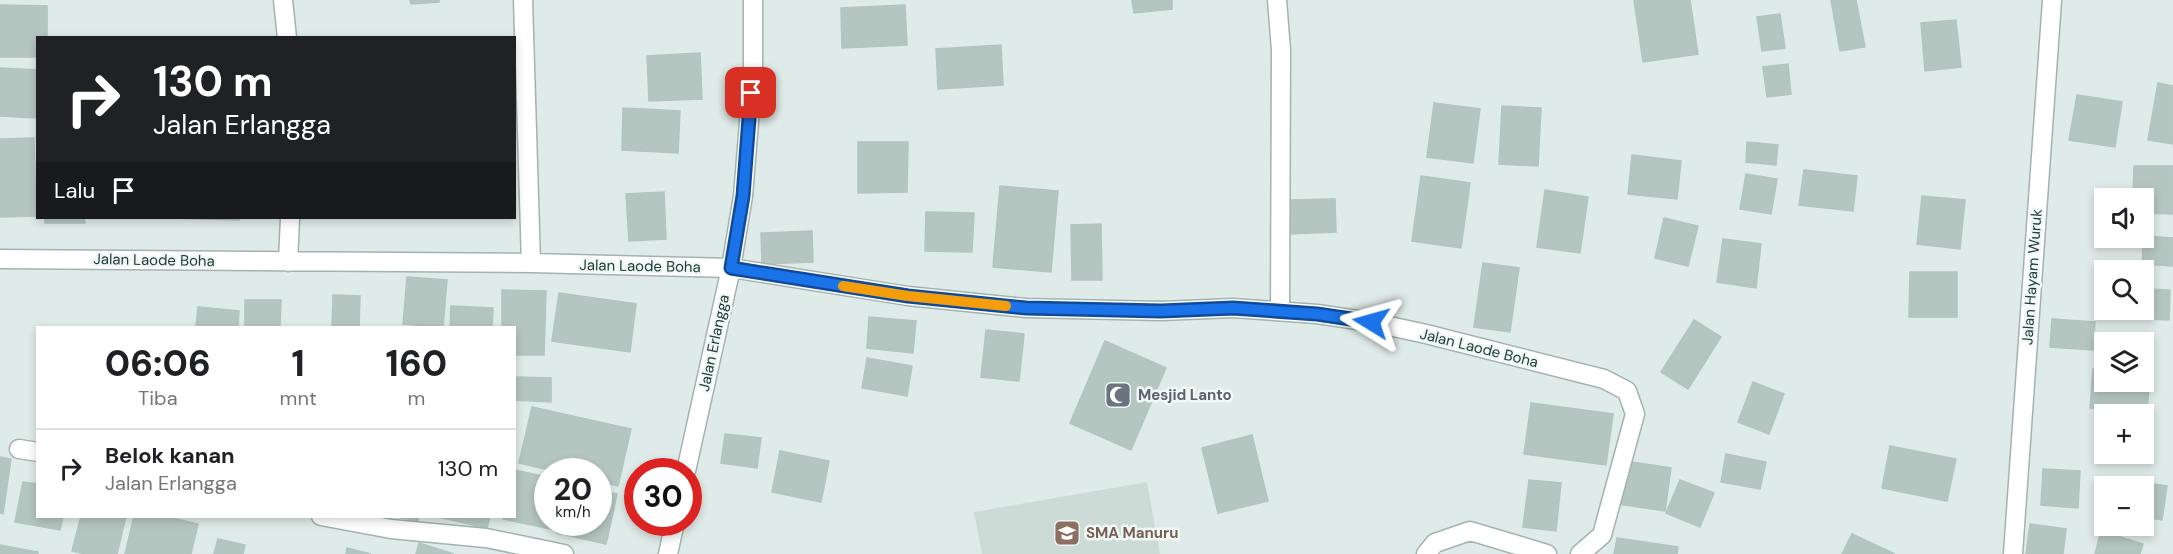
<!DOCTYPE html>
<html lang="id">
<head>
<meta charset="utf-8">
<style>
	:root { --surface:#fff; --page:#f6f6f6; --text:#202124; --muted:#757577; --line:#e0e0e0 }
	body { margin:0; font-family:"DM Sans",sans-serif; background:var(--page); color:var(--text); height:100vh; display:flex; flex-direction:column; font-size:22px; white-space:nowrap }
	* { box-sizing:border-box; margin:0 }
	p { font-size:20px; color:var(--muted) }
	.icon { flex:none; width:33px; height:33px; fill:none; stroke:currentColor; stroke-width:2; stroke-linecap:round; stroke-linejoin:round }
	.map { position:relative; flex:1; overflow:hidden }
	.side { position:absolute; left:36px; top:326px; width:480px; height:192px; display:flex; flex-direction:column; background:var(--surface); border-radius:0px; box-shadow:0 3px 9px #0003 }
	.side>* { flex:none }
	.banner { position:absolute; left:36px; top:36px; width:480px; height:183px; border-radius:0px; box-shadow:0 3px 9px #0003; background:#202124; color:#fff; overflow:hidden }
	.buttons { position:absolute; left:2094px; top:188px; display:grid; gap:12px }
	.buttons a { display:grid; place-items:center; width:60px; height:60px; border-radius:0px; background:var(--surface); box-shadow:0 3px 9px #0003; font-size:30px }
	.speed { position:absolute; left:534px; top:458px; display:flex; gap:12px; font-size:30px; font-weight:700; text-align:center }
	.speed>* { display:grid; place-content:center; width:78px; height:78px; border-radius:50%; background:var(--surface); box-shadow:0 3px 9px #0003; line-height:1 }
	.speed small { font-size:15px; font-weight:400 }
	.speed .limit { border:9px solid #d22; background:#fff; color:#111 }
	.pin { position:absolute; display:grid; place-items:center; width:51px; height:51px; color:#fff; margin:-26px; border-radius:12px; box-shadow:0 3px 9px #0006 }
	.me { position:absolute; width:66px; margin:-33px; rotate:278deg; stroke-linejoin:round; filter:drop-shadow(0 0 4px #0008) }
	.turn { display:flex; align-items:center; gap:21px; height:126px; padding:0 18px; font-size:27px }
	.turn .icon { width:78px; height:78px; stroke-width:2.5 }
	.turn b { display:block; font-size:42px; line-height:51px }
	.then { display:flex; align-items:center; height:57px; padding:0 18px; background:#0003; gap:12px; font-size:22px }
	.eta { display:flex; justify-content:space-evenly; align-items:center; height:102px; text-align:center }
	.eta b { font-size:36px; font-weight:800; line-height:42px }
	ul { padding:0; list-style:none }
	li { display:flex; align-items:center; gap:18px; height:78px; padding:0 18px; border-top:2px solid var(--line) }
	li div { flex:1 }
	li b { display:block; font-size:22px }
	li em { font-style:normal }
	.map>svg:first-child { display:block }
	.built { fill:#cddbd7 }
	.building { fill:#b5c6c1; stroke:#b2c5c0; stroke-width:1.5 }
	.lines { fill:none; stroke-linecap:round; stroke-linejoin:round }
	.minor-casing { stroke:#a2b3b0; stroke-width:21 }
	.minor { stroke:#fff; stroke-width:18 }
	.route-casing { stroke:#114b97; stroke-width:15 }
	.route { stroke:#1a73e8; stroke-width:10 }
	.slow { stroke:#f59e0b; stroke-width:10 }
	.labels { text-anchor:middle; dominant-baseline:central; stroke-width:5; stroke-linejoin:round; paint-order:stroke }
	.street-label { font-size:15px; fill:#203c38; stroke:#f0f8f5 }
	.worship-label { font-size:15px; font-weight:bold; fill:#5b616d; stroke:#f0f8f5; text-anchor:start }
	.education-label { font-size:15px; font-weight:bold; fill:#785e54; stroke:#f0f8f5; text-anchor:start }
</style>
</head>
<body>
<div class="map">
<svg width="2173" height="554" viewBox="0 0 2173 554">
	<rect width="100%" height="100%" fill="#dfebe8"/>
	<path class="built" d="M1147 482 1160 554H982L974 512Z"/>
	<path class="building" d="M410 0H439V2L411 4Z
		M1132 0H1172V9L1134 13Z
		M1634 0H1690L1698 54 1643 62Z
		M1831 0H1856L1865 47 1840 51Z
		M0 5 47 6V38H38V57H0Z
		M905 5 907 45 842 48 841 8Z
		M1780 14 1785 48 1762 51 1757 17Z
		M1956 20 1961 67 1925 71 1921 23Z
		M1001 45 1003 85 938 89 936 49Z
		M700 53 702 99 649 101 647 56Z
		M1788 64 1791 94 1767 97 1763 67Z
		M0 68 38 70V118L0 116Z
		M2158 83 2173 86V144L2148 140Z
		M2077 95 2122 102 2115 147 2069 140Z
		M1434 103 1480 109 1473 163 1427 157Z
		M1502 106 1541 108 1538 166 1499 164Z
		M623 108 680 111 678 153 622 150Z
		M34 138 36 216 0 217V139Z
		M858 142H908L907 192 858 193Z
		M1747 142 1778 145 1776 165 1746 162Z
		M1632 155 1681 161 1677 199 1628 194Z
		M2134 166H2173V214L2144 213V198H2133Z
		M1804 170 1857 176 1853 211 1799 205Z
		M1746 174 1777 179 1771 214 1740 209Z
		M1421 176 1470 183 1461 248 1412 241Z
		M1000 186 1058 191 1051 272 993 267Z
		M1545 190 1588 197 1580 253 1537 247Z
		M664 192 666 239 629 241 626 194Z
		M1922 196 1965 200 1960 249 1917 244Z
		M1335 199 1336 232 1289 234 1288 200Z
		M926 212 974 213 972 252 925 251Z
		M45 218H84L85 223H45Z
		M163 218H239V220Z
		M1664 218 1698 226 1688 266 1655 258Z
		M1101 224 1102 280H1072L1071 225Z
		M812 231 813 262 762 264 761 233Z
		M2144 236 2173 238V266L2142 264Z
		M1723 239 1761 244 1756 288 1717 282Z
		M1483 263 1519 268 1510 332 1474 327Z
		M1910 272H1957V317H1909Z
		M407 277 447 280 443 327 403 324Z
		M2144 289 2170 290 2169 320 2123 318V309H2144Z
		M502 290 546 291 544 355H514V327H502Z
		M559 293 636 304 630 352 552 341Z
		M333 295 360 296 359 327H332Z
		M245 300H281L280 327H245Z
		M451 306 493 308 492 327H450Z
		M198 307 239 311 238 327H196Z
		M869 317 916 321 913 353 867 348Z
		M2052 319 2095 322 2093 350 2050 347Z
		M1694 320 1721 337 1688 389 1661 372Z
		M986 330 1024 334 1019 381 981 377Z
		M1105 341 1166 368 1131 450 1070 423Z
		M867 358 912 366 907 396 862 388Z
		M2093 369H2104V381H2144V372L2150 373 2147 413 2090 408Z
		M514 377 551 378V402L514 400Z
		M1753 382 1784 394 1769 434 1738 422Z
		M1531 403 1613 414 1606 465 1524 454Z
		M532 407 631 429 618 486 598 481V471H553L519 463Z
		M2095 423 2104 424V453H2144V446V456L2095 455Z
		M725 434 761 438 757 468 721 463Z
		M1252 435 1268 501 1218 513 1202 448Z
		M1890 446 1956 459 1947 501 1882 488Z
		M780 451 829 461 821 502 772 492Z
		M1726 454 1766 462 1760 489 1721 482Z
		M0 457 11 459 3 514 0 513Z
		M1625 461 1671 468 1665 511 1619 504Z
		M2043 469 2080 471 2078 508 2041 505Z
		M514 470 548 477V522H553L551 529 503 519V516H514Z
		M1529 480 1561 483 1556 531 1523 527Z
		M1680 480 1714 493 1700 527 1666 513Z
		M2125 480 2167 486 2162 520 2144 517V486H2124Z
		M23 482 38 484V516H63L60 530 15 522Z
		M598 490 617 494 606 544 557 533 560 522H598Z
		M81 516H126L117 554H85L72 551Z
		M134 516H164L198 524 191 554H125Z
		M393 516H419L418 521Z
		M434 516H490L487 528Z
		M2030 524 2066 529 2063 554H2026Z
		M2101 531 2143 544 2140 554H2095Z
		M1852 534 1895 554H1842Z
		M1617 538 1678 547 1677 554H1614Z
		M218 539 245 545 243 554H214Z
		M419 543 454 554H416Z
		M0 545 38 552V554H0Z
		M347 548 371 554H346Z"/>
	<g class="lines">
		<defs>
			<path id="minor" d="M283 0 287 38
				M523 0 531 263
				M1277 0 1281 50 1280 311
				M0 259 531 263 731 268 908 296 1026 308 1161 311 1233 308 1317 314 1371 322 1426 334 1604 379 1627 391 1635 414 1602 535 1580 554
				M288 262 290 218
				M19 449 38 452
				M686 471 731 268 743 196 753 73V0
				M321 516 391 529 486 538 564 554
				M668 554 675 522
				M1426 554 1435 543 1470 531 1547 554
				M2013 554 2052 0"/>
		</defs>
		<use href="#minor" class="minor-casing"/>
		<use href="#minor" class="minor"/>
	</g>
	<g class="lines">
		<defs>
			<path id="route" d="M751 93 743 196 731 268 908 296 1026 308 1161 311 1233 308 1317 314 1371 322"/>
		</defs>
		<use href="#route" class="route-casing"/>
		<use href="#route" class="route"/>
		<path class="slow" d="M843 286 908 296 1006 306"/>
	</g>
	<defs>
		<symbol id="mosque-square" viewBox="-11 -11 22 22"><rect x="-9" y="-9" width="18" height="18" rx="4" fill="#6b7280" stroke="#f0f8f5"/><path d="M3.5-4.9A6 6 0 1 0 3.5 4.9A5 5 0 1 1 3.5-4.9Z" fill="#fff"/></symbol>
		<symbol id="school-square" viewBox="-11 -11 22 22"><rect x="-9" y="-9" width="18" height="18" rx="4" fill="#8d6e63" stroke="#f0f8f5"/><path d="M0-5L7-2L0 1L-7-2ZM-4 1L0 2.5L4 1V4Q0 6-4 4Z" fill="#fff"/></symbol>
	</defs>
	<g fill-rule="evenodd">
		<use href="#mosque-square" x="1103" y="380" width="30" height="30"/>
		<use href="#school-square" x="1052" y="518" width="30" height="30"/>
	</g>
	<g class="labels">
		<g class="street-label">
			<text transform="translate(154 260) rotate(1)">Jalan Laode Boha</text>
			<text transform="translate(640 266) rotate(1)">Jalan Laode Boha</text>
			<text transform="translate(2032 277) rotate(-86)">Jalan Hayam Wuruk</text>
			<text transform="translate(714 343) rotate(-78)">Jalan Erlangga</text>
			<text transform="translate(1479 348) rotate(14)">Jalan Laode Boha</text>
		</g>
		<g class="worship-label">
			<text x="1138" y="395">Mesjid Lanto</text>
		</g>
		<g class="education-label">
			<text x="1086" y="533">SMA Manuru</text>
		</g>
	</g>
</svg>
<div class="buttons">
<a><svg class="icon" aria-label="sound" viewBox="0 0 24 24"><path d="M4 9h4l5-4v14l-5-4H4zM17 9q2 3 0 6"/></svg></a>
<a><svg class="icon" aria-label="search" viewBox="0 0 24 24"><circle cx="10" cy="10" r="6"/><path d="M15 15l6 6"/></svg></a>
<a><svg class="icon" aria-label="layers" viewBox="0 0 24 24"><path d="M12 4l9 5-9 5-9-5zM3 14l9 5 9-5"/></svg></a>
<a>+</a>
<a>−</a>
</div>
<div class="speed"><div>20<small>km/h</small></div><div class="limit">30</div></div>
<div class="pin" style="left:751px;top:93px;background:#d93025"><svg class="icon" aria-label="arrive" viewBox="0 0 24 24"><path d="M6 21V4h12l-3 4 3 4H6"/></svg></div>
<svg class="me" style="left:1371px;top:322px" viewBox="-20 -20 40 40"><path d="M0-17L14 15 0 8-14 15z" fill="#1a73e8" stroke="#fff" stroke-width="4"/></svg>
<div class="banner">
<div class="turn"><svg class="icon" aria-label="right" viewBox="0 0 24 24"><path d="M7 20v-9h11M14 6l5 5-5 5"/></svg><div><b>130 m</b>Jalan Erlangga</div></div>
<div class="then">Lalu<svg class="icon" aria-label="arrive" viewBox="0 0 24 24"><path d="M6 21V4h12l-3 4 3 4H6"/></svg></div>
</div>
<section class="side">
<div class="eta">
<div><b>06:06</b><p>Tiba</p></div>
<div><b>1</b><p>mnt</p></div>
<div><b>160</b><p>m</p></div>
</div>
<ul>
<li><svg class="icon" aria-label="right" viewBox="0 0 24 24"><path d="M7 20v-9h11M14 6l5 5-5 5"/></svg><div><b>Belok kanan</b><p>Jalan Erlangga</p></div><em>130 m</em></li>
</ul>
</section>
</div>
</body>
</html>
